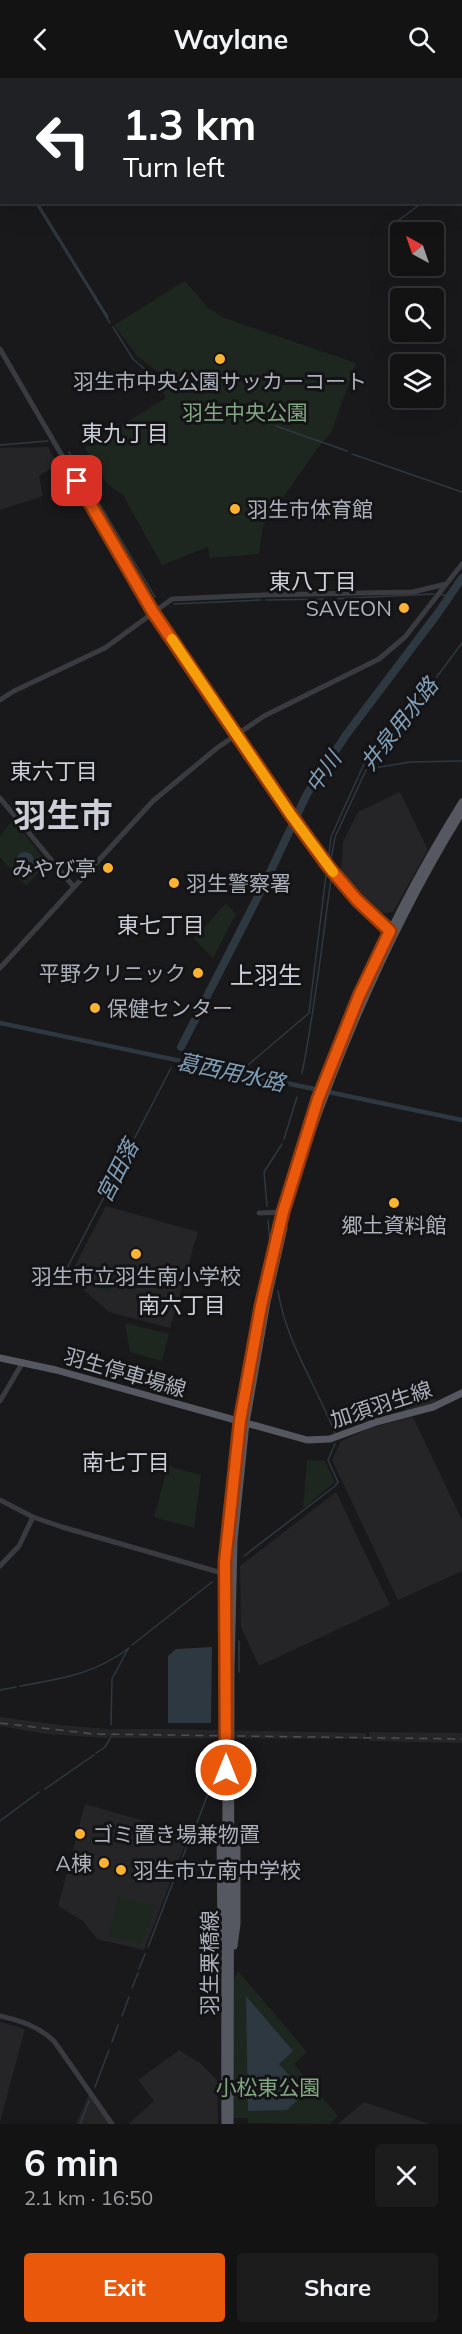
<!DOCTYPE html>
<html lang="en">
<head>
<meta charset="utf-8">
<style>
	:root { --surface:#131314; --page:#1c1c1d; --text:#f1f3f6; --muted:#9d9ea0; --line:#323234; --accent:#ea580c }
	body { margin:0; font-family:Mulish,"Noto Sans JP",sans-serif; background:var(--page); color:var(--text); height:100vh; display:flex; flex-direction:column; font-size:22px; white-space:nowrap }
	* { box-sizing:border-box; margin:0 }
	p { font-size:20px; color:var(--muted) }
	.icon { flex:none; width:33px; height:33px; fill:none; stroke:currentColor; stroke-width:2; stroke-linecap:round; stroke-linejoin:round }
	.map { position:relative; height:2046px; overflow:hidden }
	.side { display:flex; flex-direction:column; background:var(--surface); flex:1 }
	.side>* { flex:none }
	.top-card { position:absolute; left:0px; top:0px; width:462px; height:126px; box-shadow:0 6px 24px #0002,0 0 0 2px var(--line); background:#202124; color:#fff; overflow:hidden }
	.needle { width:39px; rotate:320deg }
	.tools { position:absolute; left:390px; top:144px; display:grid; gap:12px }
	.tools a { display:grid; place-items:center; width:54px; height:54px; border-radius:6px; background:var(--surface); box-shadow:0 6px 24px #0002,0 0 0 2px var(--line); font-size:30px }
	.pin { position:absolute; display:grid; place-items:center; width:51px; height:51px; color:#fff; margin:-26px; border-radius:12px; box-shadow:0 3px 9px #0006 }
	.me { position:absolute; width:66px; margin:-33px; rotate:0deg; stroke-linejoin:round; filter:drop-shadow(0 0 4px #0008) }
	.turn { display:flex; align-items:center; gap:21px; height:126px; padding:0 24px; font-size:27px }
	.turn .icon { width:78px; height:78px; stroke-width:2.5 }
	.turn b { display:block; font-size:42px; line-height:51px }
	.round { display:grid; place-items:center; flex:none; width:63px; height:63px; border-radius:6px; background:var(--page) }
	.headline { display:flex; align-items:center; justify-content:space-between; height:102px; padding:0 24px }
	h1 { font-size:36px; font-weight:700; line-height:45px }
	.primary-button { display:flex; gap:12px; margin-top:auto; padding:12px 24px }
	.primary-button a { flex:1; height:69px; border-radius:6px; background:var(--accent); color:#fff; font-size:24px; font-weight:700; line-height:69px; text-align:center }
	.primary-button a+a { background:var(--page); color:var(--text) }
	header { display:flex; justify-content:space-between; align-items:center; height:78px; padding:0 24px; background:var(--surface); font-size:27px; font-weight:700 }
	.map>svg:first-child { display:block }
	.built { fill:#252528 }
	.green { fill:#1e271f }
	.water { fill:#2e3840 }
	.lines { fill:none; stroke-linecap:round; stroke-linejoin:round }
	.stream { stroke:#2e3840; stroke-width:1.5 }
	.canal { stroke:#2e3840; stroke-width:4.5 }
	.river { stroke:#2e3840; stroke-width:8 }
	.minor { stroke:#3a3b40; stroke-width:5 }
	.major { stroke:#555860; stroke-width:7 }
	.rail { stroke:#4c4f56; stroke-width:1.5; stroke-dasharray:8 6; stroke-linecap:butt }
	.route-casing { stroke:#983908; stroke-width:15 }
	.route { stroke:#ea580c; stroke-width:10 }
	.slow { stroke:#f59e0b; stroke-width:10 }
	.poi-dot { fill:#fbb331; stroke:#141416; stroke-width:2 }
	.labels { text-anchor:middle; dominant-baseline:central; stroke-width:6; stroke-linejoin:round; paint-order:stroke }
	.poi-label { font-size:21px; fill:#abb0bb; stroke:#141416; text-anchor:start }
	.park-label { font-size:21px; fill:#81a782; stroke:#141416 }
	.street-label { font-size:21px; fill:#abb0bb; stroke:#141416 }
	.neighbourhood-label { font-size:22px; fill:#cccfd7; stroke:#141416 }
	.water-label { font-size:22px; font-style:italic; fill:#809fb8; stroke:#141416 }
	.quarter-label { font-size:24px; fill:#cccfd7; stroke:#141416 }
	.town-label { font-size:33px; font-weight:bold; fill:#cccfd7; stroke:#141416 }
</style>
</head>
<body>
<header><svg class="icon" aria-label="back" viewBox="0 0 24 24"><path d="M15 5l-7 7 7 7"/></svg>Waylane<svg class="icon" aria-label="search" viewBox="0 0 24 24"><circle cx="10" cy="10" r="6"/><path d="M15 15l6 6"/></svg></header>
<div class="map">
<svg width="462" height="2046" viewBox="0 0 462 2046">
	<rect width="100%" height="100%" fill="#19191b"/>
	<path class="built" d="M48 369 58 386 39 398 43 418 0 432V370Z
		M400 714 428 772 393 834 379 836 341 794 343 764 358 734Z
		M106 1128 198 1154 170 1250 109 1234 69 1199Z
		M423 1304 437 1324 405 1333 399 1311Z
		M413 1339 462 1442V1493L398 1522 332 1382 341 1363 372 1349Z
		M336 1414 390 1527 259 1588 241 1549 240 1488Z
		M0 1639 60 1647 109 1651V1653L112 1651H162L366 1655V1661L111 1660V1658L106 1660 46 1656 0 1648Z
		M369 1654 462 1655V1665L369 1663Z
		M85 1726 189 1756 144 1872 97 1861 83 1843 58 1828Z
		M0 1944 25 1951 0 2044Z
		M179 1972 199 1984 217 2002 218 2046H128L154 2023 138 2002Z
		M90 2014 112 2046H76Z
		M364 2024 430 2046H338Z"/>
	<path class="green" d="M185 203 208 230 225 240 356 285 331 355 320 367 263 448 259 476 210 480 208 469 162 487 123 417 107 406 85 370 166 320 159 309 163 298 137 278 114 247Z
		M13 742 44 781 48 782V785L26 808 0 779V758Z
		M226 825 236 836 213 880 194 861Z
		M103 1188 119 1196 109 1215 93 1207Z
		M125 1245 169 1256 162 1283 130 1274Z
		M307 1382 325 1383 335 1404 303 1431Z
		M168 1388 201 1397 194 1450 154 1439Z
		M119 1818 156 1829 141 1867 108 1858Z
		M238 1893 307 1974 294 1986 338 2038 330 2046 248 2045V2040H233V1904Z"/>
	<path class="water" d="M16 783a9 9 0 1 1 18 0a9 9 0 1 1-18 0Z
		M212 1569 211 1645H168V1578L176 1571Z
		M246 1918 293 1973 279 1986 305 2015 287 2032 248 2033Z"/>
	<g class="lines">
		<path class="stream" d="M0 64 2 67
			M0 69 2 71
			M460 100 462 99
			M35 124 110 245
			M37 124 108 239 107 240
			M395 145 423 124
			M113 249 133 281 157 302
			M276 348 347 373
			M0 367 48 363
			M69 374 155 519
			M352 376 462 414
			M442 517 450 518
			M331 521 434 516
			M266 522 326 521
			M174 526 261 522
			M368 691 411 684 462 683
			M331 781 335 759 366 692
			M328 784 331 759 364 686 383 671 462 565
			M248 987 309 935 327 789
			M302 995C315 931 322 866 331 801
			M284 1061 297 1019
			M267 1128 264 1094 282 1066
			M268 1142 270 1164
			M64 1196 171 990
			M278 1213C286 1264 316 1307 335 1355
			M244 1478 335 1408 338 1404 328 1382 335 1366
			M132 1567 212 1504
			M239 1594V1563
			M20 1608C61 1601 95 1596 129 1570
			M0 1612 16 1609
			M111 1647 112 1601 128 1571
			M96 1675 105 1669 111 1659
			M45 1711 94 1677
			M0 1743 39 1714
			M195 1750 217 1692
			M148 1869 192 1755
			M139 1891 145 1876
			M132 1910 138 1895
			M122 1938 129 1919
			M112 1964 118 1947
			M95 2009 109 1972
			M80 2046 89 2023"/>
		<path class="canal" d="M0 945 462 1042"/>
		<path class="river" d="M181 969 264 807 307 716 346 657 438 535 462 500"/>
		<path class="minor" d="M0 271 153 534 291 737 328 788 380 845 393 855
			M0 622 14 613 105 570 172 521 263 517 413 514 446 506
			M0 720 73 808
			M0 890 153 723 217 670 264 638 379 581 405 559 462 486
			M259 1135 287 1134
			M0 1323 23 1284
			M0 1422 33 1439 62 1449 229 1497
			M0 1488 19 1468 33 1439
			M0 1938C21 1943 38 1948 54 1963L112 2046"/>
		<path class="major" d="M307 1067C348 951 397 839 462 734
			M0 1280 56 1292 307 1362 330 1361 376 1344 433 1329 462 1315
			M220 1757 221 1859
			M234 1868 237 1846V1762
			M225 2046C224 1925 226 1803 226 1682 226 1641 226 1600 225 1558 225 1526 224 1494 227 1462 250 1199 321 949 462 724
			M230 2046 231 1590 234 1463 246 1345 267 1224 284 1150"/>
		<path class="rail" d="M0 1645 94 1656 462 1661"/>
	</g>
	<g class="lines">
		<defs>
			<path id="route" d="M77 403 153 534 291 737 328 788 357 822 390 853 359 918 318 1021 283 1134 261 1228 240 1343 225 1484 226 1692"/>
		</defs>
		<use href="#route" class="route-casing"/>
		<use href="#route" class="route"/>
		<path class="slow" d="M172 561 291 737 333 794"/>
	</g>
	<g class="poi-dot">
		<circle cx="220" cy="281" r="6"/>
		<circle cx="235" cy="431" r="6"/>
		<circle cx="404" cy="530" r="6"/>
		<circle cx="108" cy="790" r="6"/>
		<circle cx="174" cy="805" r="6"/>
		<circle cx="198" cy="895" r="6"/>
		<circle cx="95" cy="930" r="6"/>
		<circle cx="394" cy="1125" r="6"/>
		<circle cx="136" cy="1176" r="6"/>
		<circle cx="80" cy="1756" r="6"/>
		<circle cx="104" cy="1785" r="6"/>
		<circle cx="121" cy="1792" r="6"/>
	</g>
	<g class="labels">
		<g class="poi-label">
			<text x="220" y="303" text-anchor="middle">羽生市中央公園サッカーコート</text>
			<text x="247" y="431">羽生市体育館</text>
			<text x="392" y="530" text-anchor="end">SAVEON</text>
			<text x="96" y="790" text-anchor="end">みやび亭</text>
			<text x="186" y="805">羽生警察署</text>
			<text x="186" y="895" text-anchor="end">平野クリニック</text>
			<text x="107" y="930">保健センター</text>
			<text x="394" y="1147" text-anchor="middle">郷土資料館</text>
			<text x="136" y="1198" text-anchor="middle">羽生市立羽生南小学校</text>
			<text x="92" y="1756">ゴミ置き場兼物置</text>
			<text x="92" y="1785" text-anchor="end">A棟</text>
			<text x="133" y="1792">羽生市立南中学校</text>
		</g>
		<g class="park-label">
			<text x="245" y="334">羽生中央公園</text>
			<text x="268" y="2009">小松東公園</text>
		</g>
		<g class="street-label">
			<text transform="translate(125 1294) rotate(16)">羽生停車場線</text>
			<text transform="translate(381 1326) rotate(-18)">加須羽生線</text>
			<text transform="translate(209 1885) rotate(-90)">羽生栗橋線</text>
		</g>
		<g class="neighbourhood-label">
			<text x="125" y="355">東九丁目</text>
			<text x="313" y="503">東八丁目</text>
			<text x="54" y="693">東六丁目</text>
			<text x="161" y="847">東七丁目</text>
			<text x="182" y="1227">南六丁目</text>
			<text x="126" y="1384">南七丁目</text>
		</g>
		<g class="water-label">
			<text transform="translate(399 646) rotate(-52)">井泉用水路</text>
			<text transform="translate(323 694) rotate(-55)">中川</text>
			<text transform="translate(231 994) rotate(12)">葛西用水路</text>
			<text transform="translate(117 1093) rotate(-63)">宮田落</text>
		</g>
		<g class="quarter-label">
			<text x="266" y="897">上羽生</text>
		</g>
		<g class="town-label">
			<text x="63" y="736">羽生市</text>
		</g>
	</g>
</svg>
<div class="tools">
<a><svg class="needle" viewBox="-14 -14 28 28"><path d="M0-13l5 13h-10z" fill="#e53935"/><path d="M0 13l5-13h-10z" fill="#9d9ea0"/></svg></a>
<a><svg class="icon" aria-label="search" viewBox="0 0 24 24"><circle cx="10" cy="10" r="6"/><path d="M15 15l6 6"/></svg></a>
<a><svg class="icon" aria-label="layers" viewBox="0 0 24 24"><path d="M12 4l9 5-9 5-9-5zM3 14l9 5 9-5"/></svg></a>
</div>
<div class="pin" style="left:77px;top:403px;background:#d93025"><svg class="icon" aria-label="arrive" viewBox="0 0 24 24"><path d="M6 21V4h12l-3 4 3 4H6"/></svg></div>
<svg class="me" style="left:226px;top:1692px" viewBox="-20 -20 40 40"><circle r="17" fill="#ea580c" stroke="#fff" stroke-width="3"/><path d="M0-11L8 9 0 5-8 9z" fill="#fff"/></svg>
<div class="top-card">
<div class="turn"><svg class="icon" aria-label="left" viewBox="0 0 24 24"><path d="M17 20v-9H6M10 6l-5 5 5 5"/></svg><div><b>1.3 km</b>Turn left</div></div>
</div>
</div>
<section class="side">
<div class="headline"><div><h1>6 min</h1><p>2.1 km · 16:50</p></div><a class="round"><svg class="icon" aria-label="close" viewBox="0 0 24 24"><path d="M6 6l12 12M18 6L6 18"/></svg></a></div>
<div class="primary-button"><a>Exit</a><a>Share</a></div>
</section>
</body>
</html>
